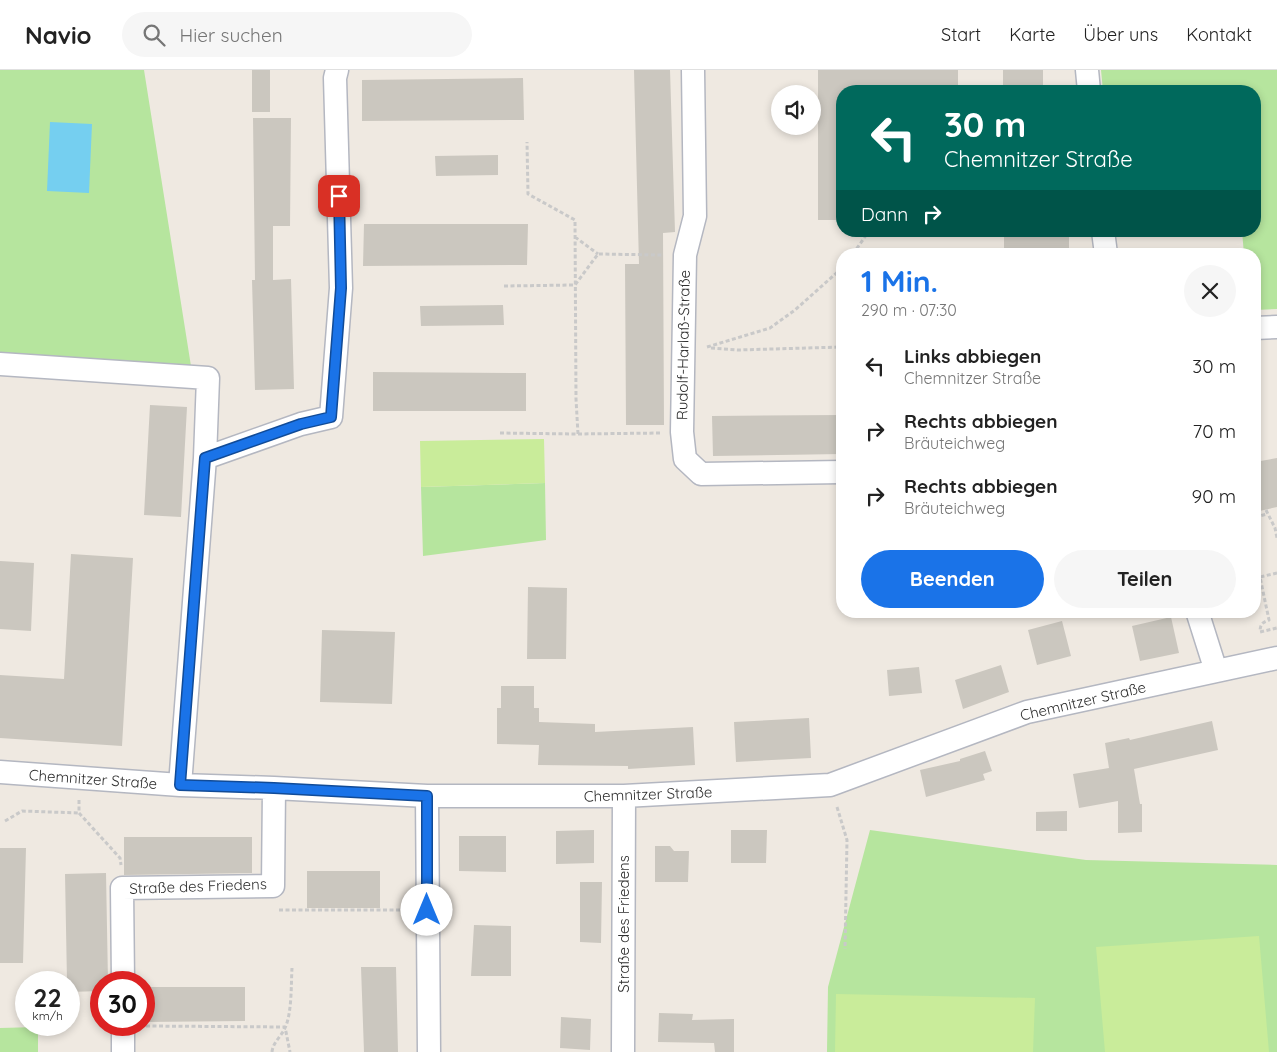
<!DOCTYPE html>
<html lang="de">
<head>
<meta charset="utf-8">
<style>
	:root { --surface:#fff; --page:#f6f6f6; --text:#222; --muted:#767676; --line:#e0e0e0; --accent:#1a73e8 }
	body { margin:0; font-family:Quicksand,sans-serif; background:var(--page); color:var(--text); height:100vh; display:flex; flex-direction:column; font-size:19px; white-space:nowrap }
	* { box-sizing:border-box; margin:0 }
	p { font-size:16px; color:var(--muted) }
	.icon { flex:none; width:28px; height:28px; fill:none; stroke:currentColor; stroke-width:2; stroke-linecap:round; stroke-linejoin:round }
	.map { position:relative; flex:1; overflow:hidden }
	.drawer { position:absolute; left:836px; top:178px; width:425px; height:370px; display:flex; flex-direction:column; background:var(--surface); border-radius:20px; box-shadow:0 2px 8px #0003 }
	.drawer>* { flex:none }
	.guide { position:absolute; left:836px; top:15px; width:425px; height:152px; border-radius:20px; box-shadow:0 2px 8px #0003; background:#00695c; color:#fff; overflow:hidden }
	.controls { position:absolute; left:771px; top:15px; display:grid; gap:10px }
	.controls a { display:grid; place-items:center; width:50px; height:50px; border-radius:50%; background:var(--surface); box-shadow:0 2px 8px #0003; font-size:25px }
	.speed { position:absolute; left:15px; top:901px; display:flex; gap:10px; font-size:25px; font-weight:700; text-align:center }
	.speed>* { display:grid; place-content:center; width:65px; height:65px; border-radius:50%; background:var(--surface); box-shadow:0 2px 8px #0003; line-height:1 }
	.speed small { font-size:12px; font-weight:400 }
	.speed .limit { border:8px solid #d22; background:#fff; color:#111 }
	.pin { position:absolute; display:grid; place-items:center; width:42px; height:42px; color:#fff; margin:-21px; border-radius:10px; box-shadow:0 2px 8px #0006 }
	.me { position:absolute; width:55px; margin:-28px; rotate:0deg; stroke-linejoin:round; filter:drop-shadow(0 0 4px #0008) }
	.turn { display:flex; align-items:center; gap:18px; height:105px; padding:0 25px; font-size:22px }
	.turn .icon { width:65px; height:65px; stroke-width:2.5 }
	.turn b { display:block; font-size:35px; line-height:42px }
	.then { display:flex; align-items:center; height:48px; padding:0 25px; background:#0003; gap:10px; font-size:19px }
	.round { display:grid; place-items:center; flex:none; width:52px; height:52px; border-radius:26px; background:var(--page) }
	.overview { display:flex; align-items:center; justify-content:space-between; height:85px; padding:0 25px }
	h1 { font-size:30px; font-weight:700; line-height:38px; color:var(--accent) }
	.button { display:flex; gap:10px; margin-top:auto; padding:10px 25px }
	.button a { flex:1; height:58px; border-radius:30px; background:var(--accent); color:#fff; font-size:20px; font-weight:700; line-height:58px; text-align:center }
	.button a+a { background:var(--page); color:var(--text) }
	ul { padding:0; list-style:none }
	li { display:flex; align-items:center; gap:15px; height:65px; padding:0 25px }
	li div { flex:1 }
	li b { display:block; font-size:19px }
	li em { font-style:normal }
	header { display:flex; align-items:center; gap:30px; box-sizing:border-box; height:70px; padding:0 25px; background:var(--surface); border-bottom:1px solid var(--line) }
	header strong { font-size:24px }
	nav { display:flex; gap:28px; margin-inline-start:auto; font-size:18px }
	.search { width:350px; height:45px; background:var(--page); display:flex; align-items:center; gap:12px; box-sizing:border-box; padding:0 18px; border-radius:28px; color:var(--muted); font-size:19px }
	.map>svg:first-child { display:block }
	.green { fill:#b6e59e }
	.pitch { fill:#c9ec9a }
	.water { fill:#75cff0 }
	.building { fill:#cbc7bf }
	.lines { fill:none; stroke-linecap:round; stroke-linejoin:round }
	.minor-casing { stroke:#b4b7c1; stroke-width:25 }
	.path { stroke:#c9c9c9; stroke-width:3; stroke-dasharray:4 2.5; stroke-linecap:butt }
	.minor { stroke:#fff; stroke-width:22 }
	.route-casing { stroke:#114b97; stroke-width:12 }
	.route { stroke:#1a73e8; stroke-width:9 }
	.labels { text-anchor:middle; dominant-baseline:central; stroke-width:5; stroke-linejoin:round; paint-order:stroke }
	.street-label { font-size:15px; fill:#2e2e2e; stroke:#fff }
</style>
</head>
<body>
<header>
<strong>Navio</strong>
<div class="search"><svg class="icon" aria-label="search" viewBox="0 0 24 24"><circle cx="10" cy="10" r="6"/><path d="M15 15l6 6"/></svg>Hier suchen</div>
<nav><a>Start</a><a>Karte</a><a>Über uns</a><a>Kontakt</a></nav>
</header>
<div class="map">
<svg width="1277" height="982" viewBox="0 0 1277 982">
	<rect width="100%" height="100%" fill="#efe9e1"/>
	<path class="green" d="M0 0H144L194 315 0 298Z
		M1101 0H1277V239L1255 240V184H1244L1242 161H1255V21H1103Z
		M545 413 546 470 423 486 421 417Z
		M870 760 1086 790 1277 795V982H827L828 917Z
		M38 957V982H0V958Z"/>
	<path class="pitch" d="M544 369 545 413 421 417 420 371Z
		M1259 866 1269 982H1105L1096 877Z
		M836 924 1035 928 1033 982H835Z"/>
	<path class="water" d="M50 52 92 54 89 123 47 121Z"/>
	<path class="building" d="M252 0H270V42H252Z
		M634 0H670L675 162 663 163 664 355H626L625 194H639Z
		M818 0H958V21H842V150H818Z
		M1003 0H1043V21H1003Z
		M523 8 524 50 362 51V10Z
		M253 48H291L290 156H273V210L291 209 294 319 255 320 252 210H255Z
		M498 85V105L436 106 435 86Z
		M364 154H528L527 195 363 196Z
		M1004 161H1069V178L1004 179Z
		M503 235 504 255 421 256 420 236Z
		M373 302 526 303V341H373Z
		M150 335 187 337 181 447 144 445Z
		M842 345V384L713 386 712 346Z
		M1277 388V437L1255 442V392Z
		M71 484 133 488 122 676 0 668V605L64 609Z
		M0 491 34 493 31 561 0 559Z
		M528 517 567 518 566 589H527Z
		M1171 547 1179 583 1140 591 1132 556Z
		M1062 551 1071 586 1037 595 1028 560Z
		M322 560 395 562 392 634 320 632Z
		M1001 595 1009 622 963 639 955 610Z
		M919 597 922 623 889 626 887 600Z
		M501 616H534V638H539V652L595 654V662L693 657 695 695 628 699V696L538 695 539 675 497 674V638H501Z
		M809 648 811 688 736 692 734 652Z
		M1212 651 1218 680 1134 699 1140 734H1142V762L1118 763V731L1079 738 1073 704 1109 698 1105 673 1129 668 1130 670Z
		M985 681 992 701 983 704 985 710 926 727 920 700 960 691V689Z
		M1067 741V761H1036V742Z
		M594 760V793L556 794V761Z
		M731 760H767L766 793H731Z
		M459 766H506V802L459 801Z
		M124 767H252V803L124 805Z
		M655 776H670L674 781H689L688 812H655Z
		M0 778H26L23 893H0Z
		M307 801H380V838H307Z
		M106 803 108 912H101V921L69 922V912H67L65 804Z
		M580 812H602L601 873 580 872Z
		M474 855 511 856V906H471Z
		M361 897H396L398 982H364Z
		M144 917H245V951L144 952Z
		M659 943 693 944 692 950 734 949V982H715L714 973 658 972Z
		M561 947 591 949 590 980 560 978Z"/>
	<g class="lines">
		<defs>
			<path id="minor" d="M693 0 695 146 685 185 682 362 685 389 701 404 842 402
				M1087 0 1089 21
				M1103 161 1106 184
				M1255 258 1277 257
				M0 294 208 308 205 388
				M1197 541 1216 601
				M0 702 180 715 274 718 427 726H624L830 715 1027 642 1277 588
				M180 715 205 388 301 354 331 347 341 218 335 8 337 0
				M427 726 429 982
				M123 912 122 818 273 816 274 718
				M123 955V982
				M623 982 624 726"/>
		</defs>
		<use href="#minor" class="minor-casing"/>
		<path class="path" d="M575 167 598 184
			M853 184 869 161
			M504 216 575 215 598 184 663 185
			M707 277 770 258 795 240 842 198
			M711 278 737 280 842 277
			M500 363 578 364 576 329 575 150 528 124 527 72
			M578 364 660 363
			M1266 440 1275 458 1277 468
			M1255 447 1267 444
			M1277 503 1260 507 1269 550C1263 552 1260 554 1260 562L1277 558
			M79 730V743L120 788 121 795
			M837 737 847 770 845 879
			M5 751 22 741 79 743
			M279 840H407
			M146 956 285 957 290 982
			M272 982C273 972 281 967 285 958 292 943 291 915 292 898"/>
		<use href="#minor" class="minor"/>
	</g>
	<g class="lines">
		<defs>
			<path id="route" d="M339 126 341 218 331 347 301 354 205 388 180 715 274 718 427 726V840"/>
		</defs>
		<use href="#route" class="route-casing"/>
		<use href="#route" class="route"/>
	</g>
	<g class="labels">
		<g class="street-label">
			<text transform="translate(683 275) rotate(-89)">Rudolf-Harlaß-Straße</text>
			<text transform="translate(1083 631) rotate(-13)">Chemnitzer Straße</text>
			<text transform="translate(93 709) rotate(4)">Chemnitzer Straße</text>
			<text transform="translate(648 724) rotate(-2)">Chemnitzer Straße</text>
			<text transform="translate(198 816) rotate(-2)">Straße des Friedens</text>
			<text transform="translate(623 854) rotate(-90)">Straße des Friedens</text>
		</g>
	</g>
</svg>
<div class="controls">
<a><svg class="icon" aria-label="sound" viewBox="0 0 24 24"><path d="M4 9h4l5-4v14l-5-4H4zM17 9q2 3 0 6"/></svg></a>
</div>
<div class="speed"><div>22<small>km/h</small></div><div class="limit">30</div></div>
<div class="pin" style="left:339px;top:126px;background:#d93025"><svg class="icon" aria-label="arrive" viewBox="0 0 24 24"><path d="M6 21V4h12l-3 4 3 4H6"/></svg></div>
<svg class="me" style="left:427px;top:840px" viewBox="-20 -20 40 40"><circle r="19" fill="#fff"/><path d="M0-13L10 11 0 6-10 11z" fill="#1a73e8"/></svg>
<div class="guide">
<div class="turn"><svg class="icon" aria-label="left" viewBox="0 0 24 24"><path d="M17 20v-9H6M10 6l-5 5 5 5"/></svg><div><b>30 m</b>Chemnitzer Straße</div></div>
<div class="then">Dann<svg class="icon" aria-label="right" viewBox="0 0 24 24"><path d="M7 20v-9h11M14 6l5 5-5 5"/></svg></div>
</div>
<section class="drawer">
<div class="overview"><div><h1>1 Min.</h1><p>290 m · 07:30</p></div><a class="round"><svg class="icon" aria-label="close" viewBox="0 0 24 24"><path d="M6 6l12 12M18 6L6 18"/></svg></a></div>
<ul>
<li><svg class="icon" aria-label="left" viewBox="0 0 24 24"><path d="M17 20v-9H6M10 6l-5 5 5 5"/></svg><div><b>Links abbiegen</b><p>Chemnitzer Straße</p></div><em>30 m</em></li>
<li><svg class="icon" aria-label="right" viewBox="0 0 24 24"><path d="M7 20v-9h11M14 6l5 5-5 5"/></svg><div><b>Rechts abbiegen</b><p>Bräuteichweg</p></div><em>70 m</em></li>
<li><svg class="icon" aria-label="right" viewBox="0 0 24 24"><path d="M7 20v-9h11M14 6l5 5-5 5"/></svg><div><b>Rechts abbiegen</b><p>Bräuteichweg</p></div><em>90 m</em></li>
</ul>
<div class="button"><a>Beenden</a><a>Teilen</a></div>
</section>
</div>
</body>
</html>
